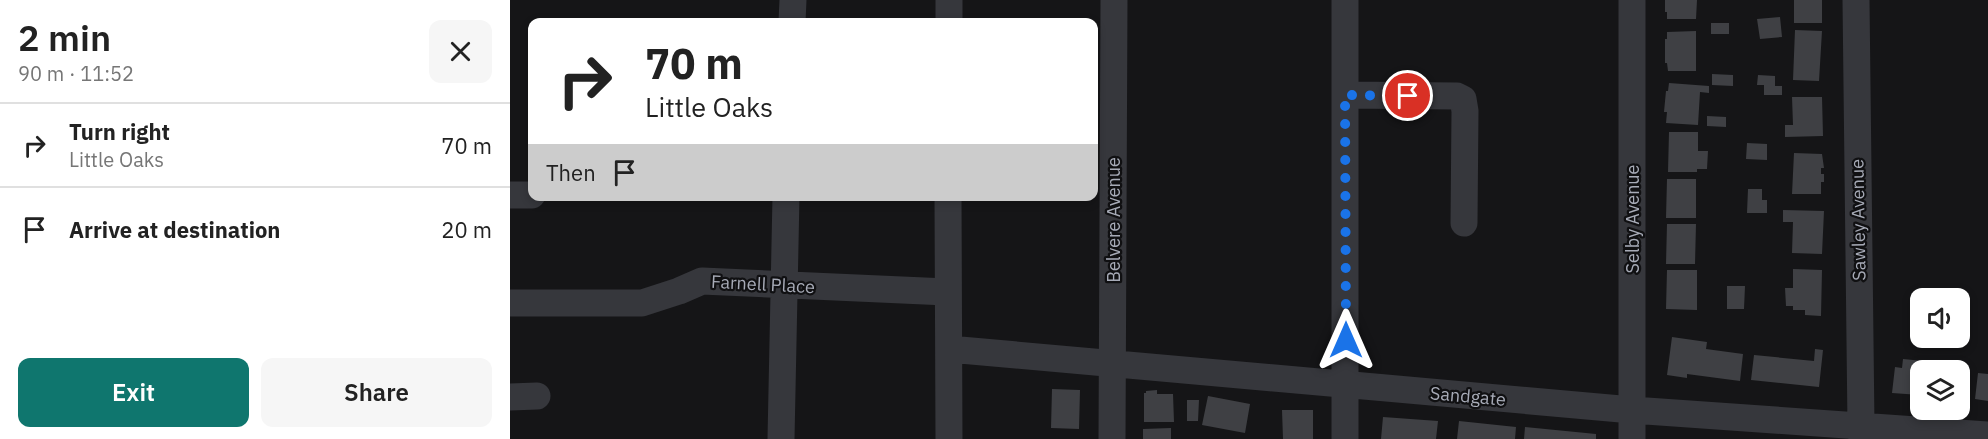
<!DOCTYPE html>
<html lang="en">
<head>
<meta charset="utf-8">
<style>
	:root { --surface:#fff; --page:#f6f6f6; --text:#222; --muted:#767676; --line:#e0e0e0; --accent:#0f766e }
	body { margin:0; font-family:"IBM Plex Sans",sans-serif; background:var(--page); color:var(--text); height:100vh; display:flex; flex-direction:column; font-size:22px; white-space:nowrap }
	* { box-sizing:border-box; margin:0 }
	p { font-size:20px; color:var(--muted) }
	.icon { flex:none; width:33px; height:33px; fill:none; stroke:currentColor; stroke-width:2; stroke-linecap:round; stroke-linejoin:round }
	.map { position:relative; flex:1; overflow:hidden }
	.panel { display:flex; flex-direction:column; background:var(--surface); width:510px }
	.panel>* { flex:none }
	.hud { position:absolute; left:18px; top:18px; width:570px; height:183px; border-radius:12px; box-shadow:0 3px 9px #0003; background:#fff; color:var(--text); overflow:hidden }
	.fabs { position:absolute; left:1400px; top:288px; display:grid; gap:12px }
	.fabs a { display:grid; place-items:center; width:60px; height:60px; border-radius:12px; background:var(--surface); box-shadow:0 3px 9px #0003; font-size:30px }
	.pin { position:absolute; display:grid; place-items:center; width:51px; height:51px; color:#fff; margin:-26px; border:3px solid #fff; border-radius:50%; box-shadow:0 2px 6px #0007 }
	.me { position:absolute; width:66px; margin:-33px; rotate:0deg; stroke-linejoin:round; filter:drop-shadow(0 0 4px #0008) }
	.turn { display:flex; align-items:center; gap:21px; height:126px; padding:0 18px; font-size:27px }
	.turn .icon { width:78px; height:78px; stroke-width:2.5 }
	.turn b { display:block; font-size:42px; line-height:51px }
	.then { display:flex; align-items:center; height:57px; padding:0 18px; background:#0003; gap:12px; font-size:22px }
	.round { display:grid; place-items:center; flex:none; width:63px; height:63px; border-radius:12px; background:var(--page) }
	.headline { display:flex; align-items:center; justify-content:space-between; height:102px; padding:0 18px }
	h1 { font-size:36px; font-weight:600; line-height:45px }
	.action { display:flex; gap:12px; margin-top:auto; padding:12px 18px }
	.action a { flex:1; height:69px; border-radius:12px; background:var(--accent); color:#fff; font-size:24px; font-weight:600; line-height:69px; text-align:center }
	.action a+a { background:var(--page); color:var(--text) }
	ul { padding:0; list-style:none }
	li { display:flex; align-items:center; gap:18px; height:84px; padding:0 18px; border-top:2px solid var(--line) }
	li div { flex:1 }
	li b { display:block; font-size:22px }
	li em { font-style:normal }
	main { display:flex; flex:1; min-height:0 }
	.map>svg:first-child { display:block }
	.building { fill:#3f4044 }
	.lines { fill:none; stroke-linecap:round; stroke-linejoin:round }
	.minor { stroke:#36373c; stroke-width:27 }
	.route { stroke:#1a73e8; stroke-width:10; stroke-dasharray:0 18 }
	.labels { text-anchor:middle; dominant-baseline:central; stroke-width:4.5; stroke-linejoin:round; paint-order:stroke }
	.street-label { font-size:18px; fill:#a7abb7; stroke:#101012 }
</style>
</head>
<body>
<main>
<section class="panel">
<div class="headline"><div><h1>2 min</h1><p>90 m · 11:52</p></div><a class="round"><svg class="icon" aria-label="close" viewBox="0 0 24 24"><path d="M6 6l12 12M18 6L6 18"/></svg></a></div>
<ul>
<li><svg class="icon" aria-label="right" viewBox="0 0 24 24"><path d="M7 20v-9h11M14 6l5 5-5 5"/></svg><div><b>Turn right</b><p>Little Oaks</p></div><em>70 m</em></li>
<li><svg class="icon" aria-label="arrive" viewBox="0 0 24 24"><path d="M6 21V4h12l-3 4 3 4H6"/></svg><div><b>Arrive at destination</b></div><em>20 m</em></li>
</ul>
<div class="action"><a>Exit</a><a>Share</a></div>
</section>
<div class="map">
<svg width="1478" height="439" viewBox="0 0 1478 439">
	<rect width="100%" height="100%" fill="#151517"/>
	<path class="building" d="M1155 0H1187L1186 19H1157V12H1155Z
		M1284 0H1312V23H1284Z
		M1270 17 1272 37 1250 39 1247 19Z
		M1201 23H1219V34H1201Z
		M1285 30 1312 31 1309 81 1283 80Z
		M1186 31V71H1158L1157 63H1155V39H1157V32Z
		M1202 74 1223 75V86L1202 85Z
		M1248 75 1265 76V86H1272V95H1254V85H1247Z
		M1159 83 1199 86V93L1190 92 1188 125 1156 123 1157 112H1154L1156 91H1158Z
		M1282 97H1312L1313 136 1275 137V125H1283Z
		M1197 116 1216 117V127L1197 126Z
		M1159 132H1188V151H1198L1197 169H1187V172H1158Z
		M1237 143 1257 144V160L1236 159Z
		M1284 153 1312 154 1314 168H1311V174H1314V182H1311V194H1282Z
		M1157 179H1186V218H1156Z
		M1238 189H1252V200H1257V213H1237Z
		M1273 210 1314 211 1312 254 1282 253 1283 222H1273Z
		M1157 224H1186L1185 264H1156Z
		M1283 269 1312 270 1311 316 1295 315V310H1283V306H1276L1275 288H1283Z
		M1157 270H1187V310L1156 309Z
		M1217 286H1235L1234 309H1217Z
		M1162 337 1197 342 1196 349 1233 354 1230 381 1177 374V378L1157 375Z
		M1305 349 1313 350 1309 387 1241 380 1244 355 1304 361Z
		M1393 359 1454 365 1451 403H1449V370H1410V395L1382 393 1385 367 1392 368Z
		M1468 373 1478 374V401L1465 399Z
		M542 389 570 390 569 429 541 428Z
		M647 390V394H663L664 422H634V393H636V391Z
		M698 396 740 404 735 433 692 425Z
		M677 400H689L688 421H677Z
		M772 410H803V439H773Z
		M873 417 928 421 926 439H871Z
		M949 421 1006 427 1005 439H947Z
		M1015 427 1086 434V439H1014Z
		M661 428V439H633V429Z"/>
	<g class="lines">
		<path class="minor" d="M1346 0 1351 426 1352 439
			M282 22 283 0
			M439 22V0
			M835 95 947 96 953 99 955 111 954 223
			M0 195H22
			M438 196 439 439
			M0 303H132L169 291 192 281 437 292
			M439 349 1122 410 1478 435
			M0 397 27 396
			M271 439 276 196
			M602 439 604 0
			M835 439V0
			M1122 439V0"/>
	</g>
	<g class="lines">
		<path class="route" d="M836 340 835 95 898 96"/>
	</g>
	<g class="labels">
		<g class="street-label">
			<text transform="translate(1122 219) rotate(-90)">Selby Avenue</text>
			<text transform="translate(603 220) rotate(-90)">Belvere Avenue</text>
			<text transform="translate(1348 220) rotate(-91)">Sawley Avenue</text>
			<text transform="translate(253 284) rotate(3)">Farnell Place</text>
			<text transform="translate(958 396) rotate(5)">Sandgate</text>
		</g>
	</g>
</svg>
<div class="fabs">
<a><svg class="icon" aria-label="sound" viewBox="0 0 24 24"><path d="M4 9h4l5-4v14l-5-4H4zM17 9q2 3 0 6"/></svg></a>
<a><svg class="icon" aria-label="layers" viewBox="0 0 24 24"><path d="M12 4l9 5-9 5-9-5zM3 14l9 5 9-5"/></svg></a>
</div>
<div class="pin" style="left:898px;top:96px;background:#d93025"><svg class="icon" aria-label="arrive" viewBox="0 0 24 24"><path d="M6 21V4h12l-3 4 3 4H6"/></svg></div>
<svg class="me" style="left:836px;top:340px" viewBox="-20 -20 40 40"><path d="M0-17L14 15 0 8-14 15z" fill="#1a73e8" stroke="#fff" stroke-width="4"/></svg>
<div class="hud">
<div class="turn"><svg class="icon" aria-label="right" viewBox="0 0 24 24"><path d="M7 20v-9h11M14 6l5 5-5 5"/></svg><div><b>70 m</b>Little Oaks</div></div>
<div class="then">Then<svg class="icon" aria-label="arrive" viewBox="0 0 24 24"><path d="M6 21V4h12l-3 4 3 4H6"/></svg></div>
</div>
</div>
</main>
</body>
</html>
